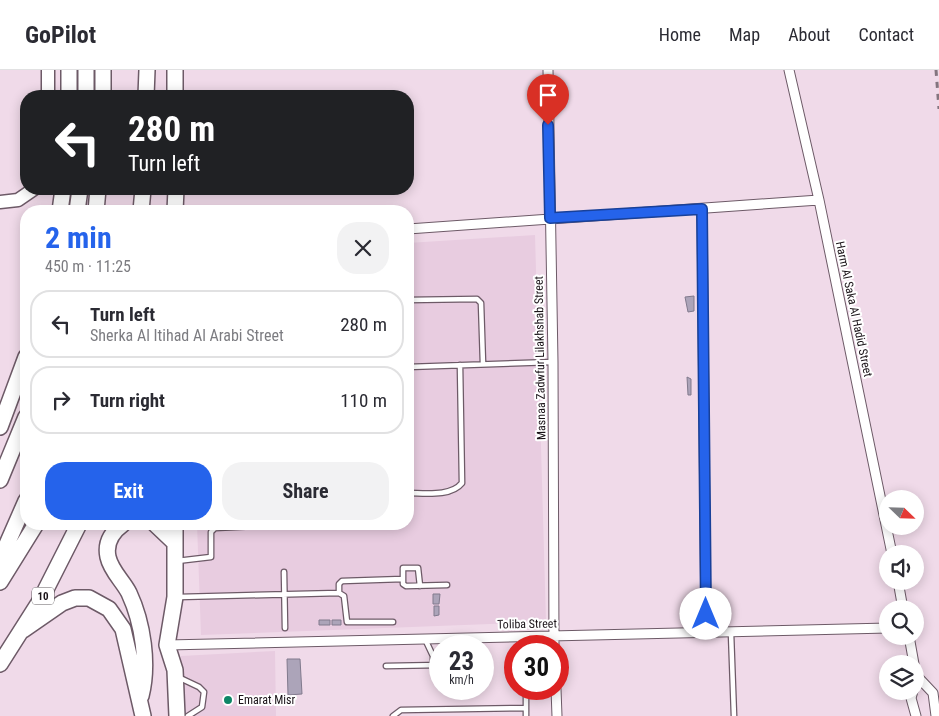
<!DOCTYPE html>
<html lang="en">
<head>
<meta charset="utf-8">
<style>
	:root { --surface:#fff; --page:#f2f2f3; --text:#2b2b33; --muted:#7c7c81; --line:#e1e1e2; --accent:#2563eb }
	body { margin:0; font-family:"Roboto Condensed",sans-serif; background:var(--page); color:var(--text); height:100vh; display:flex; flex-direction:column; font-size:19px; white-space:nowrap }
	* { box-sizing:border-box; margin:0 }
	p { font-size:16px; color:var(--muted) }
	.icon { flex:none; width:28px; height:28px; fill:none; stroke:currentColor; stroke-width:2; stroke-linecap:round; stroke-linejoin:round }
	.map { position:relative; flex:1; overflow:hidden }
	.sheet { position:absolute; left:20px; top:135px; width:394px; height:325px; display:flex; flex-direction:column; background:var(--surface); border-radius:20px; box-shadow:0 2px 12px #0003 }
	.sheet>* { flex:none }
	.top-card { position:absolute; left:20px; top:20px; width:394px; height:105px; border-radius:20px; box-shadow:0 2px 12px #0003; background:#202124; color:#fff; overflow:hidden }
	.needle { width:32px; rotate:113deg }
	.buttons { position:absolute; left:879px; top:420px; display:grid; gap:10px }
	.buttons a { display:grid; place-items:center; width:45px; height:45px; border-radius:50%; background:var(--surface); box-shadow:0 2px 12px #0003; font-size:25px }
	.speed { position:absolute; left:429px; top:565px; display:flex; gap:10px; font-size:25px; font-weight:700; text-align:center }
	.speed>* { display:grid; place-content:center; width:65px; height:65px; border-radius:50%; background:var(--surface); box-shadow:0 2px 12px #0003; line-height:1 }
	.speed small { font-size:12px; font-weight:400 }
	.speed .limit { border:8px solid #d22; background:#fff; color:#111 }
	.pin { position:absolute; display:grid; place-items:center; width:42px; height:42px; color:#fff; margin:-51px -21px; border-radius:50% 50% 50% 0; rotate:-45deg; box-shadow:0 0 5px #0007 }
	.pin .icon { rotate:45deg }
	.me { position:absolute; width:55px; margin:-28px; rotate:0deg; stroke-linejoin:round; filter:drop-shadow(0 0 4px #0008) }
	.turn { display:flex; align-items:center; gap:18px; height:105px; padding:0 25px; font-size:22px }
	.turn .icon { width:65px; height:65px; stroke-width:2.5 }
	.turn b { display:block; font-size:35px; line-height:42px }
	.round { display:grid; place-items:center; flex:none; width:52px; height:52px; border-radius:20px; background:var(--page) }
	.summary { display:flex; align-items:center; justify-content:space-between; height:85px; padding:0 25px }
	h1 { font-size:30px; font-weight:700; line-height:38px; color:var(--accent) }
	.cta { display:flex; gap:10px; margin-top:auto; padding:10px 25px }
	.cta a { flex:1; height:58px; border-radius:20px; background:var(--accent); color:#fff; font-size:20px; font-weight:700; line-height:58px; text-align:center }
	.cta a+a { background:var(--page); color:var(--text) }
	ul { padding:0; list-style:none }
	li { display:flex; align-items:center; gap:15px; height:68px; margin:0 10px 8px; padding:0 15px; border:2px solid var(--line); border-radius:20px }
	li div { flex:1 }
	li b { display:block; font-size:19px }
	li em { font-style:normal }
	header { display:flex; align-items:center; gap:30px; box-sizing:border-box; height:70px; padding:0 25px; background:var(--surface); border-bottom:1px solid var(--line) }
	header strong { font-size:24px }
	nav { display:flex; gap:28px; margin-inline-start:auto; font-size:18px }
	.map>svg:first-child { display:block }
	.built { fill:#e8cce0 }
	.building { fill:#aca4b9; stroke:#817a8d }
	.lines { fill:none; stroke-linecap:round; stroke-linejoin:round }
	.lane-casing { stroke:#6d5a67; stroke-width:7 }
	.street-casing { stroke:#6d5a67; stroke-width:11 }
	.primary-casing { stroke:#6d5a67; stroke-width:15 }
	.highway-casing { stroke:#6d5a67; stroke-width:18 }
	.lane { stroke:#fff; stroke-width:4.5 }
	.street { stroke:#fff; stroke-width:9 }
	.primary { stroke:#fff; stroke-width:12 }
	.highway { stroke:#fff; stroke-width:15 }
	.rail { stroke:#84757f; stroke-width:3; stroke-dasharray:6 6; stroke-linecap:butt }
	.route-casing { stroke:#184099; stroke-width:12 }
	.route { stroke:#2563eb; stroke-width:9 }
	.poi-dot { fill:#0e8667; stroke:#fff; stroke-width:2 }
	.labels { text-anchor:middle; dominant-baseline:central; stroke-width:4; stroke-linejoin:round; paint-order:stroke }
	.shield { fill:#fff; stroke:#5e595d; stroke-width:1 }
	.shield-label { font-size:11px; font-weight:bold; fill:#191217 }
	.street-label { font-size:12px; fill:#191217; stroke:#fff }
	.poi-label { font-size:12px; fill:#191217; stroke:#fff; text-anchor:start }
</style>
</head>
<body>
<header>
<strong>GoPilot</strong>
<nav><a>Home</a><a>Map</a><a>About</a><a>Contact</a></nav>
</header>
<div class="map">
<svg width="939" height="646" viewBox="0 0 939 646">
	<rect width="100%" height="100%" fill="#f0dae9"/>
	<path class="built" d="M535 165 546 552 201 565 197 454H408V173Z
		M275 581 276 646H183L181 586Z"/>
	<path class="building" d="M694 226V241L688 242 685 227Z
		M687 307 691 309V325H688Z
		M433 524H440L439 534H433Z
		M434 536H439V545L434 546Z
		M319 550H330V555H319Z
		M332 550H341V555H332Z
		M287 589H300L302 624 288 625Z"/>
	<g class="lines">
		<defs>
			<path id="lane" d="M408 230 477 229 481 233 483 294
				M408 297 553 292
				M408 423C424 423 451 427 462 413L460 295
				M177 491 211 487V462L215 458 258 456
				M284 502 285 558
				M420 516 418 498H403V514L406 516 447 515
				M339 523V514L342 511 403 509
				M179 527 339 523 344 526 347 552H393
				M731 563 734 646
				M518 567 522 576
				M425 569 433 586V595
				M386 596 440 595
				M180 608 199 617 204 622 202 637 188 646
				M526 619V646
				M393 646 401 640 526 638"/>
			<path id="street" d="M548 0 553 292 554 576
				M789 0 819 130 892 484
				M702 139 706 563
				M408 159 819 130
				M898 511 903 539
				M909 566 914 594
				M167 575 888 558
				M916 605 933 623 936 646
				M556 619 557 646
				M913 621 911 628 916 646"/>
			<path id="primary" d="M48 0V26
				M0 132 18 130 34 119"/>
			<path id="highway" d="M69 0V26
				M175 0V26
				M86 26V0
				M103 26V0
				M146 26 147 0
				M60 141 63 119
				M77 141 80 119
				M96 141 98 119
				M141 141 143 119
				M175 141 176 119
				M0 357 26 287
				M0 410 26 347
				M123 454C112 462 105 473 108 487 111 501 123 511 129 523 143 553 149 594 141 626
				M155 454 175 473
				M175 454V527L167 575 175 600 177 646
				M0 490 26 431
				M0 512 36 454
				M23 560 62 533 75 528H89L109 539 123 559 143 646
				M0 594 40 531 79 454"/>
		</defs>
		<use href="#lane" class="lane-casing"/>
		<use href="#street" class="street-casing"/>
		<use href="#primary" class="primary-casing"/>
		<use href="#highway" class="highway-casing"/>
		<use href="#lane" class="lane"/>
		<use href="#street" class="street"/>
		<use href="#primary" class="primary"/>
		<use href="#highway" class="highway"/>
		<path class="rail" d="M936 0 939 39"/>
	</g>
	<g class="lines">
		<defs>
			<path id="route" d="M548 55 550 148 702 139 706 544"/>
		</defs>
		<use href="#route" class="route-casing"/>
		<use href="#route" class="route"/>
	</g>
	<circle class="poi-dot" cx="228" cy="630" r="5"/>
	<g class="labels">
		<rect class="shield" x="32" y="517.5" width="22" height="17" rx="4"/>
		<g class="shield-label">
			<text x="43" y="526">10</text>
		</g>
		<g class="street-label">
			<text transform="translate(854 239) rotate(78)">Harm Al Saka Al Hadid Street</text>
			<text transform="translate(540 288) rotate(-91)">Masnaa Zadwfur Lilakhshab Street</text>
			<text transform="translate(527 554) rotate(-1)">Toliba Street</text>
		</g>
		<g class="poi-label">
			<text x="238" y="630">Emarat Misr</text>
		</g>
	</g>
</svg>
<div class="buttons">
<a><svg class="needle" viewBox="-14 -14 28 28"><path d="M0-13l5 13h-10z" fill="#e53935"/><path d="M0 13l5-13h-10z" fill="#7c7c81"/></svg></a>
<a><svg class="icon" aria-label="sound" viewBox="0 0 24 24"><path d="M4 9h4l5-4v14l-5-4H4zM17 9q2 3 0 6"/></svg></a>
<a><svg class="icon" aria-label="search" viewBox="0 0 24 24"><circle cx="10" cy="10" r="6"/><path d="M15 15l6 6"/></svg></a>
<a><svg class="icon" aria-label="layers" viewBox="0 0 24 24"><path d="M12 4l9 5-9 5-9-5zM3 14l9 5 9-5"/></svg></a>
</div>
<div class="speed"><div>23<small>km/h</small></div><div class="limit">30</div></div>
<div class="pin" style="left:548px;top:55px;background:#d93025"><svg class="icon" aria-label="arrive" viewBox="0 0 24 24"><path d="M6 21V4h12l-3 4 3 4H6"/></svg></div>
<svg class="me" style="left:706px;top:544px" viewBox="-20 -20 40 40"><circle r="19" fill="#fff"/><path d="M0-13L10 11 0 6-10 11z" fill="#2563eb"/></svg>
<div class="top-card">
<div class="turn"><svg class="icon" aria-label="left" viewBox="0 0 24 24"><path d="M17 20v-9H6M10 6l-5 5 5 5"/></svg><div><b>280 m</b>Turn left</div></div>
</div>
<section class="sheet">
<div class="summary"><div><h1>2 min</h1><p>450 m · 11:25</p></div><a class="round"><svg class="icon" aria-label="close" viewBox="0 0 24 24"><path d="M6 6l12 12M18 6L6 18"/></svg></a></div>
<ul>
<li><svg class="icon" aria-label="left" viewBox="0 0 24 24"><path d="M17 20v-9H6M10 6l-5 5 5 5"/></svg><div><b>Turn left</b><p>Sherka Al Itihad Al Arabi Street</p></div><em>280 m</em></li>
<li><svg class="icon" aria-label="right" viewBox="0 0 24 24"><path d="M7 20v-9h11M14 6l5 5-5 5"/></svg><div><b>Turn right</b></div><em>110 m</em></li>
</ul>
<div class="cta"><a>Exit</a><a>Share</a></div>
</section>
</div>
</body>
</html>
